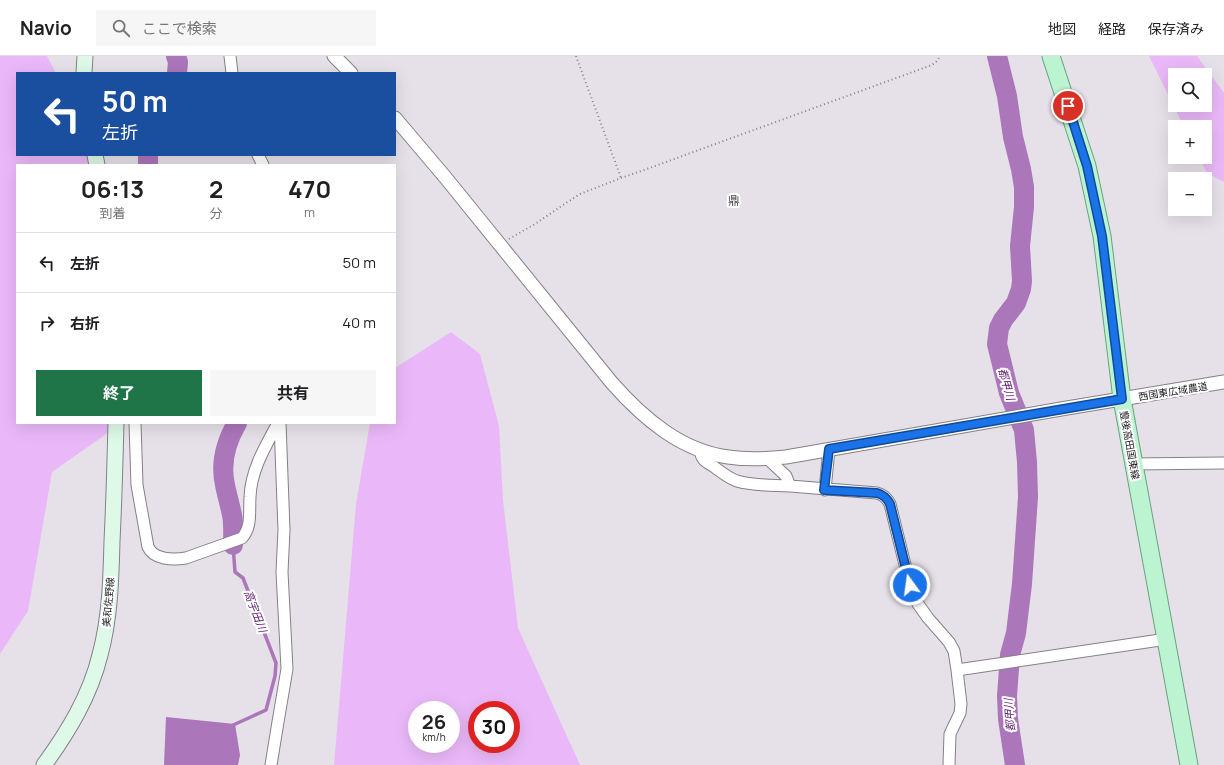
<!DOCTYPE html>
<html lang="ja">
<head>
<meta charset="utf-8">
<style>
	:root { --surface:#fff; --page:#f6f6f6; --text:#202124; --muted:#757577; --line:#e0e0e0; --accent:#1f7548 }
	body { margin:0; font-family:Manrope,"Noto Sans JP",sans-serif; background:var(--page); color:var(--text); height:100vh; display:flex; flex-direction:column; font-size:15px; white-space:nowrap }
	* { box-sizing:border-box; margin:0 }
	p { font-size:13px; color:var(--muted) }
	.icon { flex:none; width:22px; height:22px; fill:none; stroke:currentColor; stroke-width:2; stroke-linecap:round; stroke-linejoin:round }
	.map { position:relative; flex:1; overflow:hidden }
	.drawer { position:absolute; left:16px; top:108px; width:380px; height:260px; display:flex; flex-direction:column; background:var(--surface); border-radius:0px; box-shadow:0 4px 16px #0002 }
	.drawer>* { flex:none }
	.hud { position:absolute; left:16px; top:16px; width:380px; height:84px; border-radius:0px; box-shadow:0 4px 16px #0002; background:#1a4fa0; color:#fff; overflow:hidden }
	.controls { position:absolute; left:1168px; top:12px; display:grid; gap:8px }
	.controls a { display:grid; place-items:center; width:44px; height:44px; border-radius:0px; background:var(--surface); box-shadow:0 4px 16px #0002; font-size:20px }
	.speed { position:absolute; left:408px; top:645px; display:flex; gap:8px; font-size:20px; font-weight:700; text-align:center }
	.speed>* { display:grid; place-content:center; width:52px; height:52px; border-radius:50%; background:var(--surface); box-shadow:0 4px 16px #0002; line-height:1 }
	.speed small { font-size:10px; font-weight:400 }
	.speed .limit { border:6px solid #d22; background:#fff; color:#111 }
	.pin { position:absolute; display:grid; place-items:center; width:34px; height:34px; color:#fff; margin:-17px; border:2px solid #fff; border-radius:50%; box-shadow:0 1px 4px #0007 }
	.me { position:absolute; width:44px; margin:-22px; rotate:346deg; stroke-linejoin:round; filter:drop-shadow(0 0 3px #0008) }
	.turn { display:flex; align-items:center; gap:14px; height:84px; padding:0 20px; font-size:18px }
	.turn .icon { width:52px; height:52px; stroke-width:2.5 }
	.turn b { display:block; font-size:28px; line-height:34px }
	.eta { display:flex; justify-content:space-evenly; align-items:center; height:68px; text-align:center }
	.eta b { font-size:24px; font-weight:700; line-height:28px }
	.action { display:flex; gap:8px; margin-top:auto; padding:8px 20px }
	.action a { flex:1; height:46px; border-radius:0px; background:var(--accent); color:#fff; font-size:16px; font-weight:700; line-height:46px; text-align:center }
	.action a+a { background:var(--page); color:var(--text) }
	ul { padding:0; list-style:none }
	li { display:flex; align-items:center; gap:12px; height:60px; padding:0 20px; border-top:1px solid var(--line) }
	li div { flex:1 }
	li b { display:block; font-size:15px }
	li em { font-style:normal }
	header { display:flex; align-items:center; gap:24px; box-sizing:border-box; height:56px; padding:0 20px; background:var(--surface); border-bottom:1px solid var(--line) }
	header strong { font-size:19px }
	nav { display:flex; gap:22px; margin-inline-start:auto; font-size:14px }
	.search { width:280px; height:36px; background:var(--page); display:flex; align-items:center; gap:10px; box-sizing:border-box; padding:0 14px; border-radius:0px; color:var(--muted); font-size:15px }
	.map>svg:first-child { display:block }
	.green { fill:#eab8f8; fill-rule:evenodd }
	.water { fill:#ab76ba }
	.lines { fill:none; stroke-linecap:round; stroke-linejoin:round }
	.stream { stroke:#ab76ba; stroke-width:3.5 }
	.river { stroke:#ab76ba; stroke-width:20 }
	.minor-casing { stroke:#858087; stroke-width:13 }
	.tertiary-casing { stroke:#858087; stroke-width:15 }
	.secondary-casing { stroke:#858087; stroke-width:17 }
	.primary-casing { stroke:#68a37f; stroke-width:19 }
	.path { stroke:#838085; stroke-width:2; stroke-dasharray:1 3; stroke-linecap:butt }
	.minor { stroke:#fff; stroke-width:11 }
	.tertiary { stroke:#fff; stroke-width:13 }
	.secondary { stroke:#def9e8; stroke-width:15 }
	.primary { stroke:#bcf4d1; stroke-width:17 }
	.route-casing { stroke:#114b97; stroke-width:10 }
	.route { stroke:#1a73e8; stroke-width:7 }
	.labels { text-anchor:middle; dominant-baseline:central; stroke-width:4; stroke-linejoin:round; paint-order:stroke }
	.street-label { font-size:10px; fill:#1d1b1e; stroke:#fff }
	.water-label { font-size:11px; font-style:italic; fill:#611d72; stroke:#fff }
	.quarter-label { font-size:12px; fill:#555157; stroke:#fff }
</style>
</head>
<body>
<header>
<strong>Navio</strong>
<div class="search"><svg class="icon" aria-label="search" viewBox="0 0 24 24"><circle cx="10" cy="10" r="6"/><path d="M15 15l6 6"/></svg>ここで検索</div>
<nav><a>地図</a><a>経路</a><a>保存済み</a></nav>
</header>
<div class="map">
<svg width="1224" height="709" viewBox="0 0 1224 709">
	<rect width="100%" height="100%" fill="#e6e1e8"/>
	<path class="green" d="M0 0H47L56 17H17V99H98L103 109H17V367H122L52 416 28 555 0 598Z
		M1149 0H1197L1224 37V126L1207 117 1199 101H1205V71H1184ZM1175 19H1205V49H1175Z
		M451 276 480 298 499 370 503 444 518 572 580 709H334L356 448 370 367H395V312ZM417 654H451V688H417ZM477 654H511V688H477Z"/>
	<path class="water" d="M166 661 235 668 240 699 238 709H164Z"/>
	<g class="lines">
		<path class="stream" d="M231 670 266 654 275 620 276 607 243 522 235 516 233 489"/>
		<path class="river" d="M176 0 178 6 177 17
			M997 0 1007 40 1013 81 1021 113 1024 131V151L1020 190 1022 225 1021 233 1016 247 1003 264 999 272 997 288 1009 337 1024 374 1027 406 1028 441 1022 528 1016 577 1010 599 1007 640 1008 663 1015 709
			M148 99V109
			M233 489C233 479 234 469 232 459 230 449 227 439 225 429 220 407 226 386 237 367"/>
		<defs>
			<path id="minor" d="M230 0 232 17
				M258 99 263 109
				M135 367 137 429 148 491C154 504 173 504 186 502L242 482C252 471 249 456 250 441 251 414 265 391 278 367
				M701 394C700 403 706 406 713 410 720 415 728 422 737 425 754 430 773 429 790 430
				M768 403 786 420 790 430 877 437C884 439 887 442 890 448L910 529 918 548 928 562 949 586 954 595 957 614 961 648 960 657 950 678 949 709
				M1133 408 1224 407
				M825 434 829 393
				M957 614 1167 583
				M271 709 278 666 287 613 282 516 284 474 280 367"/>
			<path id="tertiary" d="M334 0 351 17
				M395 62 445 121 612 327C643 362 681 395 728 401 748 404 767 403 786 401L1061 353 1224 326"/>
			<path id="secondary" d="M84 17 85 0
				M95 99 97 109
				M44 709C68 676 90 640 100 599 110 562 111 524 112 485 114 446 115 406 116 367"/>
			<path id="primary" d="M1051 0 1087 110 1102 180 1122 343 1189 709"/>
		</defs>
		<use href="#minor" class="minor-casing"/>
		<use href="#tertiary" class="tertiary-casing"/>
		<use href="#secondary" class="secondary-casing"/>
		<use href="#primary" class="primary-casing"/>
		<path class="path" d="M576 0 621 122
			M509 183 535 168 563 149 580 138 621 122 644 114 932 9 937 5 940 0"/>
		<use href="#minor" class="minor"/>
		<use href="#tertiary" class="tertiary"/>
		<use href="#secondary" class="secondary"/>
		<use href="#primary" class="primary"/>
	</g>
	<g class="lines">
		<defs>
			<path id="route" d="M910 529 890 448C887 442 884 439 877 437L824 434 829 393 1122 343 1102 180 1087 110 1068 50"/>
		</defs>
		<use href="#route" class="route-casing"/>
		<use href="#route" class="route"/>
	</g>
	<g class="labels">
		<g class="street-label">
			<text transform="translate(1173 335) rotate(-9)">西国東広域農道</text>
			<text transform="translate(1130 389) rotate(80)">豊後高田国東線</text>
			<text transform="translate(108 546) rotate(-85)">美和佐野線</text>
		</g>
		<g class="water-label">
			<text transform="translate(1007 328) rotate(74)">都甲川</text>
			<text transform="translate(256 555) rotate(69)">高宇田川</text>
			<text transform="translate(1009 659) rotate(-94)">都甲川</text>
		</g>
		<g class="quarter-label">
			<text x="734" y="144">鼎</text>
		</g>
	</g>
</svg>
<div class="controls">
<a><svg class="icon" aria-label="search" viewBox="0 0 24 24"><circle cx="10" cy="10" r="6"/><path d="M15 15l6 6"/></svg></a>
<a>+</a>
<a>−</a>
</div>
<div class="speed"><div>26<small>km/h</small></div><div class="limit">30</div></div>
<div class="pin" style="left:1068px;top:50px;background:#d93025"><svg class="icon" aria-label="arrive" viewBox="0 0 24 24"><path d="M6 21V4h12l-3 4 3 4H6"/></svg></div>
<svg class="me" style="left:910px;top:529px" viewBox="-20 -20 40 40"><circle r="17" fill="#1a73e8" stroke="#fff" stroke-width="3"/><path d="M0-11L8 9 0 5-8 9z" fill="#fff"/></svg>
<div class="hud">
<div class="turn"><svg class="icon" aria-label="left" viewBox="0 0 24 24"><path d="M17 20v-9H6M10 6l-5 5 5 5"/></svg><div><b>50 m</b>左折</div></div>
</div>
<section class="drawer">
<div class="eta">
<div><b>06:13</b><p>到着</p></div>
<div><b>2</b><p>分</p></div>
<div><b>470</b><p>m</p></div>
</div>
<ul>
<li><svg class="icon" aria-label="left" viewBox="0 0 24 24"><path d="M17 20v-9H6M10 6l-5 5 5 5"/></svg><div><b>左折</b></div><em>50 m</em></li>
<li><svg class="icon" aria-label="right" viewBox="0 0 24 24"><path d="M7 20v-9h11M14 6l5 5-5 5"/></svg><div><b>右折</b></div><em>40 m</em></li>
</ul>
<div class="action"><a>終了</a><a>共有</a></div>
</section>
</div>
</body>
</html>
